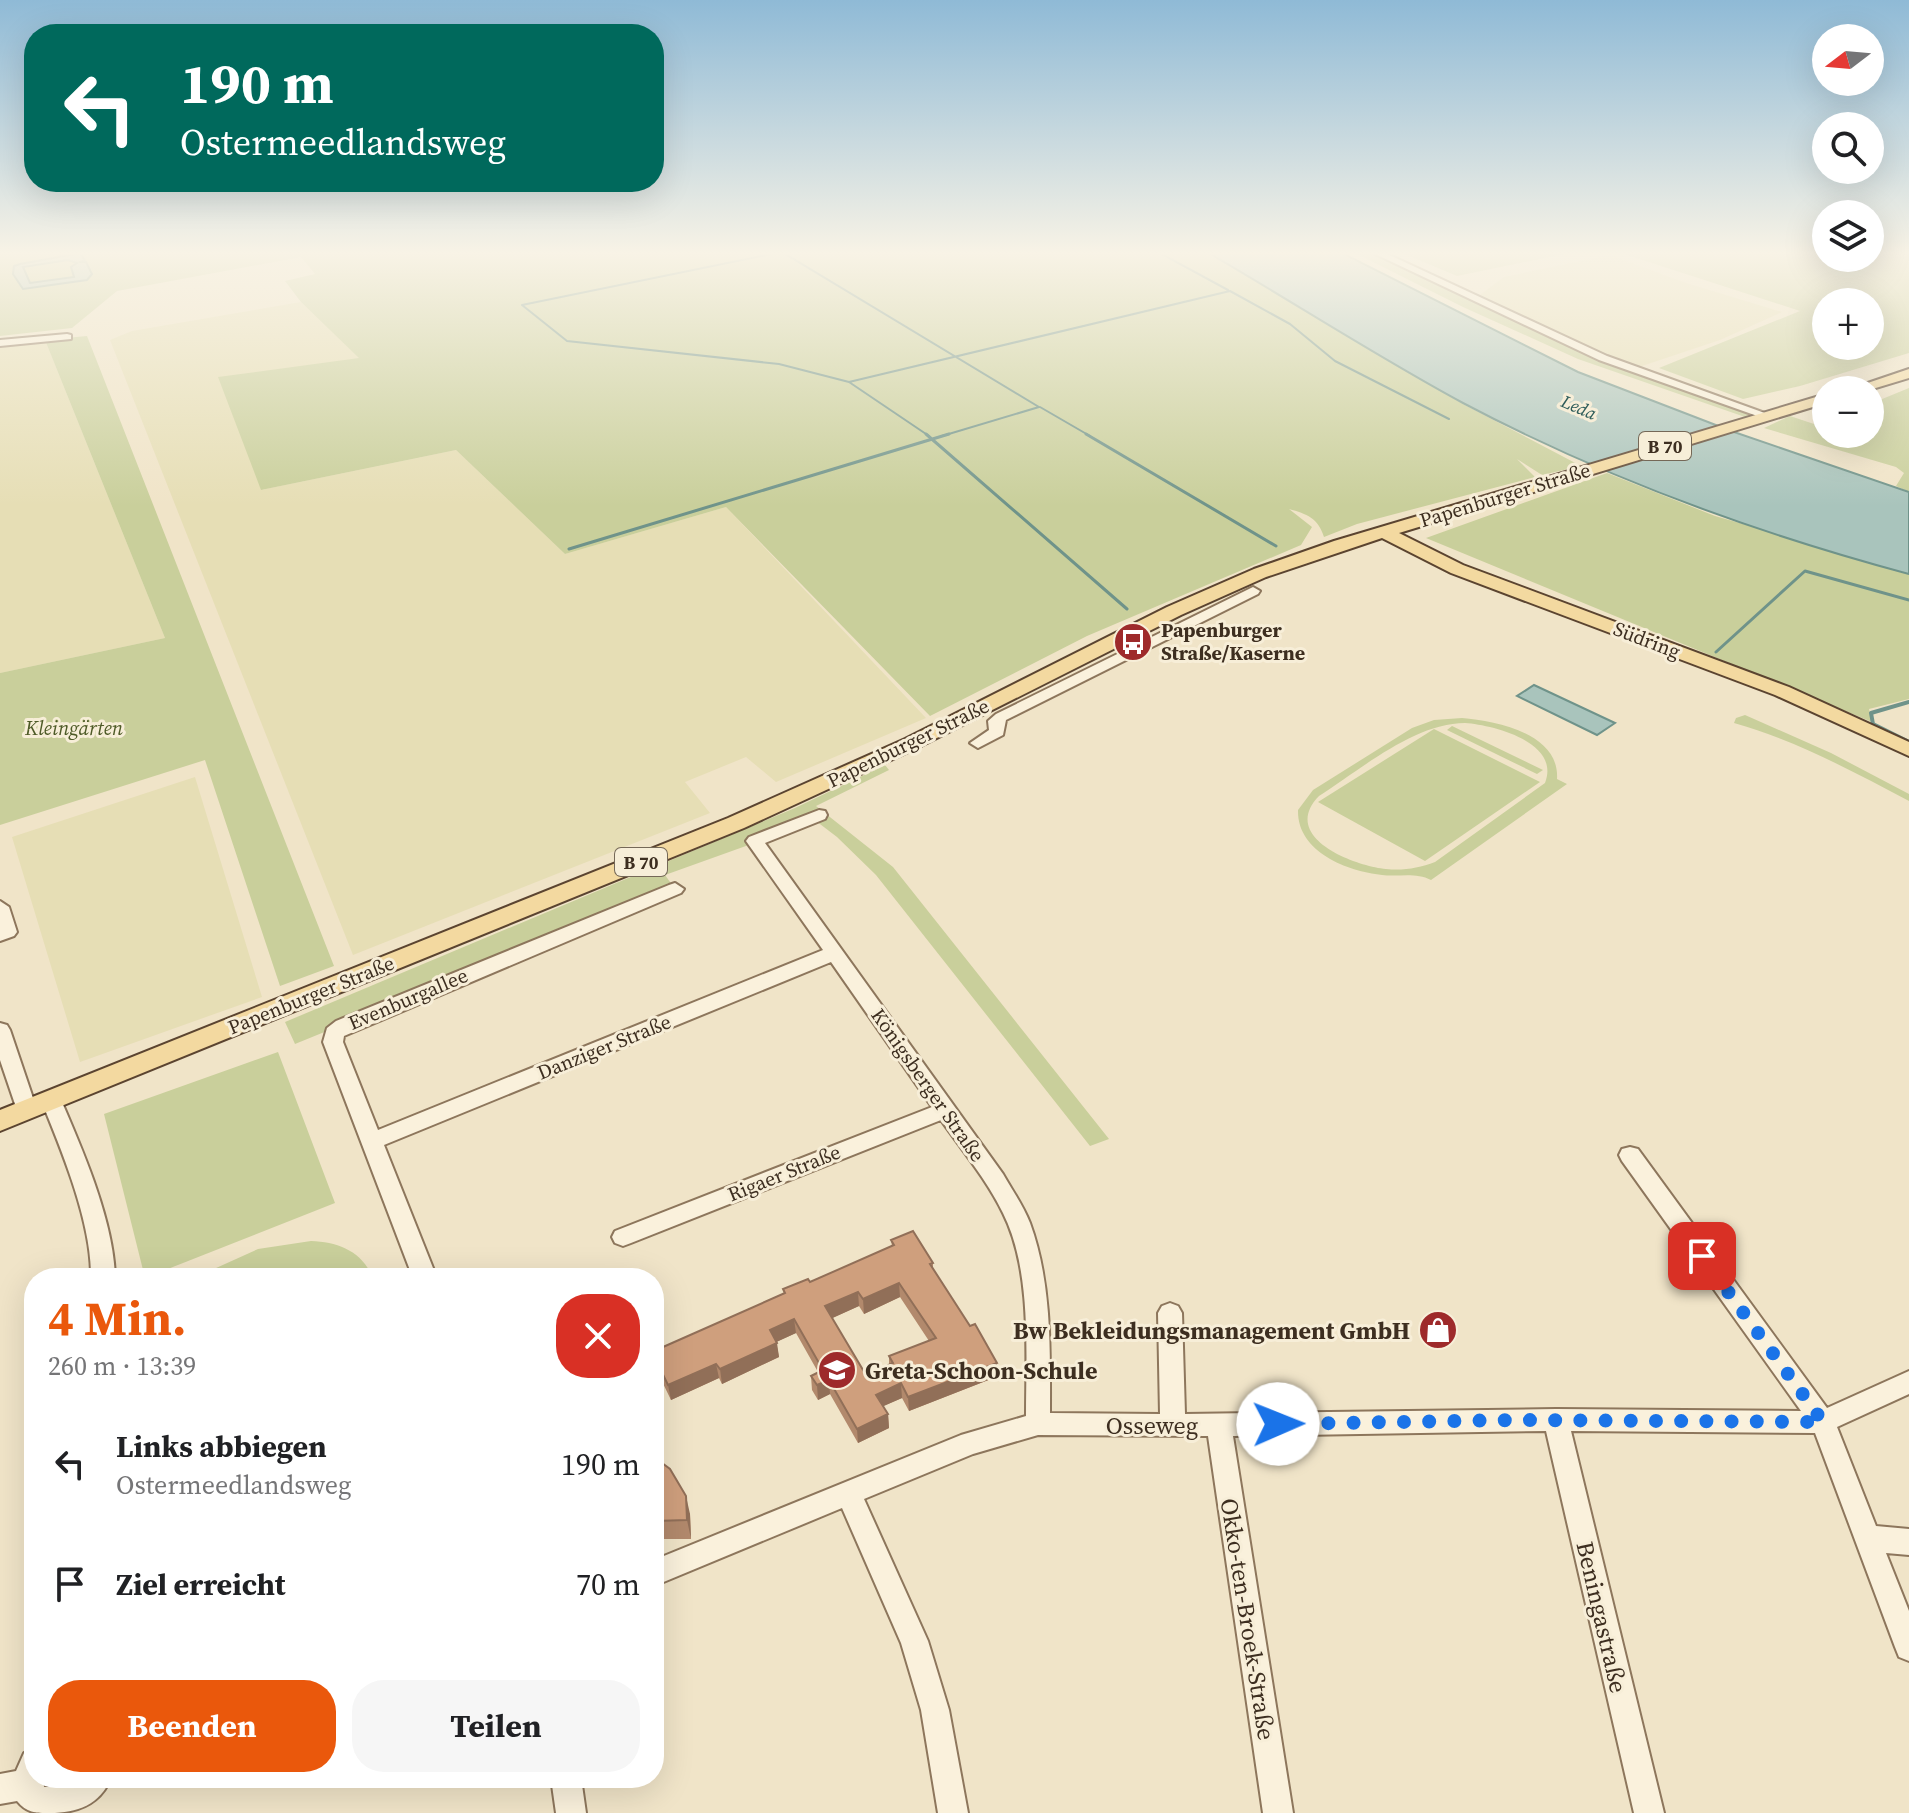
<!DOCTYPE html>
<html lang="de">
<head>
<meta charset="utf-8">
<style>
	:root { --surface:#fff; --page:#f6f6f6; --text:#202124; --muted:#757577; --accent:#ea580c }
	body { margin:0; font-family:"Source Serif 4",serif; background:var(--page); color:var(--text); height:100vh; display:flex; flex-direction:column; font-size:30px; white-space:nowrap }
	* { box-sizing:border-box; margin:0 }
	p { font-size:26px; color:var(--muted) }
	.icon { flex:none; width:44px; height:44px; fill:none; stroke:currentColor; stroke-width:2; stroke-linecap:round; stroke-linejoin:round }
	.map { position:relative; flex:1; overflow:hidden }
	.drawer { position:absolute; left:24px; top:1268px; width:640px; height:520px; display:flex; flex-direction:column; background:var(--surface); border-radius:32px; box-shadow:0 8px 32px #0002 }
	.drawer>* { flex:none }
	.top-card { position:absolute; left:24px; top:24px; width:640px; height:168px; border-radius:32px; box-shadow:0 8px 32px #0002; background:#00695c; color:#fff; overflow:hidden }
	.needle { width:52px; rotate:254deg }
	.buttons { position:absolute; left:1812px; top:24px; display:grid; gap:16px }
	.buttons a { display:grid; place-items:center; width:72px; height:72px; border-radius:50%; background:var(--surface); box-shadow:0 8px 32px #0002; font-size:40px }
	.pin { position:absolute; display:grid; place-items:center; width:68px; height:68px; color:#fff; margin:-34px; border-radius:16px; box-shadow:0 4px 12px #0006 }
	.me { position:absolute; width:88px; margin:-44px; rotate:89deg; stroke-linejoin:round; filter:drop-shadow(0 0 6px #0008) }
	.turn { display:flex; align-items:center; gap:28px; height:168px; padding:0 24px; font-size:36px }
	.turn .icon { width:104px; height:104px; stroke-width:2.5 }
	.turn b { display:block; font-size:56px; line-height:68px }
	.round { display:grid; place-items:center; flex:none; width:84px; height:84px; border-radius:32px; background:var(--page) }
	.head { display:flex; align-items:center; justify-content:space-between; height:136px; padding:0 24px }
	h1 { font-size:48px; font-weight:700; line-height:60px; color:var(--accent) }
	.primary-button { display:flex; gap:16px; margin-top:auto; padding:16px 24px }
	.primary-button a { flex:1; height:92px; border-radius:32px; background:var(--accent); color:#fff; font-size:32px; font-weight:700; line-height:92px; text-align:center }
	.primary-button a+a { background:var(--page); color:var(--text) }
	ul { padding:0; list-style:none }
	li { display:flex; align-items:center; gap:24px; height:120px; padding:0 24px }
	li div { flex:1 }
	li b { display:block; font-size:30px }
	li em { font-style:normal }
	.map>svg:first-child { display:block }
	.farmland { fill:#e6deb5 }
	.green { fill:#c9cf9b; fill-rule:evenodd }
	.water { fill:#a9c4bc; stroke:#6f938a; stroke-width:2; fill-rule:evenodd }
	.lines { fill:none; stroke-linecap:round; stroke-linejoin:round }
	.stream-far2 { stroke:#6f938a; stroke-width:2 }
	.stream-far1 { stroke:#6f938a; stroke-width:3 }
	.stream { stroke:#6f938a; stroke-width:4 }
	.minor-casing { stroke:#8d765c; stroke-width:4 }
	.major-casing { stroke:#5b4430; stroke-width:4 }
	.minor { fill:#faf1dc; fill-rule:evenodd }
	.major { fill:#f3d9a0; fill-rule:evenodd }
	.wall { fill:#b2896c; fill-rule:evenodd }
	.shaded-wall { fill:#916f58 }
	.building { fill:#cf9f7d; stroke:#916f58; stroke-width:2; fill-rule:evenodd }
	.route { stroke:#1a73e8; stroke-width:14; stroke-dasharray:0 25.2 }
	.labels { text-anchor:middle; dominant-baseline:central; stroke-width:6; stroke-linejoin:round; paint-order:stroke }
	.far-water-label { font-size:18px; font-style:italic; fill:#2f5d5a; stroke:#f7eed8 }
	.shield { fill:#f7eed8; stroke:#756857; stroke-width:2 }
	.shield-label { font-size:18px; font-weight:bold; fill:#3d2e20 }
	.street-label { font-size:20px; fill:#3d2e20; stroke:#f7eed8 }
	.poi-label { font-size:20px; font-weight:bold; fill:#3d2e20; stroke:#f7eed8; text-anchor:start }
	.park-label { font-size:20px; font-style:italic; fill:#4d5a26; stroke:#f7eed8 }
	.near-poi-label { font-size:24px; font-weight:bold; fill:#3d2e20; stroke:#f7eed8; text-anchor:end }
	.near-street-label { font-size:24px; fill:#3d2e20; stroke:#f7eed8 }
</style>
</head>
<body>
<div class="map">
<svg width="1909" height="1813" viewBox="0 0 1909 1813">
	<rect width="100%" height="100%" fill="#f0e4c8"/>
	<path class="farmland" d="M1610 255 1683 282 1782 312 1720 340 1639 367 1606 357 1476 298 1504 277Z
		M301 302 360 358 261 490 456 450 565 554 726 507 926 718 776 782 746 757 685 782 710 813 353 955 110 340 132 331Z
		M45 340 165 638 0 673V344Z
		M195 777 262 997 80 1062 12 837Z"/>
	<path class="green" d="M0 252H1207L1463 404 1581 466 1542 475 1517 459 1535 477 1357 524 1324 537C1318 518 1307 514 1289 509L1312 527 1301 545 1087 636 930 716 726 507 565 554 456 450 261 490 218 377 359 358 301 302 285 281 315 274 301 257 117 291 72 328 0 336Z
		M1353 252H1372L1567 345 1750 415 1745 417 1578 359 1463 307Z
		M1400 252H1574L1457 276Z
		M1618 252H1826V258H1870V252H1909V353L1800 386 1743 399 1659 368 1800 311ZM1826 302H1870V346H1826Z
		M87 336 334 966 280 986 205 760 0 825V673L165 638 45 340Z
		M1909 388V492L1896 486 1904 473 1896 467 1764 428 1790 416 1826 428V434H1870V404Z
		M1607 473 1715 516 1909 571V699L1869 709 1872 722 1426 538Z
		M1745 715 1831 753 1909 794V801C1852 771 1797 741 1734 723L1736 718Z
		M1462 718C1497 721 1560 734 1557 779L1567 784 1431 880C1416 872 1399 877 1382 875 1347 871 1297 852 1298 810L1313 790 1412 728 1434 720ZM1465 723C1493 725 1561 742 1545 783L1435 862C1419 868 1403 871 1386 869 1354 866 1279 837 1319 796 1361 769 1415 723 1465 723Z
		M1452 726 1543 770 1537 774 1447 730Z
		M1434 729 1540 782 1425 861 1318 802Z
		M885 765 889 770 816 806 893 867 1109 1139 1090 1146 876 875 837 837 816 821 665 875 675 889 295 1044 285 1022 795 808Z
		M278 1052 335 1203 145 1278 104 1114Z
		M311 1241C338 1242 362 1251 373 1278H194L258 1249Z"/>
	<path class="water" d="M86 252 81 254 85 261 79 262H86L92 274 87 280 23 289 13 274 14 266 20 264ZM68 260 77 263 71 267 74 277 30 283 23 267Z
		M1207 252H1340L1578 372 1734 432 1909 492V574C1756 533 1603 477 1463 403 1376 356 1293 302 1207 252Z
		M1534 685 1615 723 1597 735 1517 696Z"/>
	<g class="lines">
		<path class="stream-far2" d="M781 252 522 305 567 341 779 364 849 382 929 436
			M782 252 1039 407 942 436
			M1158 252 1228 290
			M849 382 1230 291 1290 324 1335 361 1449 419
			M1040 407 1090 436"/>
		<path class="stream-far1" d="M926 434 1127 609
			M1086 434 1276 546
			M569 549 949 434
			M1716 652 1805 571 1909 600"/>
		<path class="stream" d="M1909 702 1871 713 1873 724 1909 742"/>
		<defs>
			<path id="minor" d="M1371 252H1383L1607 356 1773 416 1763 418 1599 360Z
				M67 334 71 335V339L0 346V340Z
				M1253 587 1260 591 1258 594 1006 720 1003 735 978 748 970 743 989 730 988 721 996 714Z
				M819 810 825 811 827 815 825 819 765 843 1003 1174C1012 1190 1023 1205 1030 1223 1052 1283 1050 1350 1050 1413L1160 1414 1158 1313 1162 1306 1170 1303 1178 1306 1182 1313 1185 1414 1556 1409 1801 1411 1622 1161 1619 1155 1622 1149 1630 1147 1638 1149 1827 1408 1909 1371V1394L1837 1427 1876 1526 1909 1529V1555L1886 1553 1909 1611V1661L1899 1657 1895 1647 1815 1433 1571 1431 1664 1813H1634L1546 1431 1233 1436 1293 1813H1263L1208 1436 1038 1435 973 1454 864 1499 928 1641 949 1710 968 1813H938L921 1710 901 1643 842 1508 654 1586V1560L961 1435 1026 1416C1026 1354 1032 1270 1003 1213 987 1180 962 1150 941 1120L631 1243 623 1246 615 1243 612 1237 615 1231 932 1107 831 962 384 1145 437 1278H413L323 1042 327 1028 336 1021 669 885 675 883 684 889 681 893 344 1036 343 1042 378 1130 823 950 746 841 749 837Z
				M0 901 9 907 17 932 14 936 0 941Z
				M0 1023 7 1025 10 1030 37 1110 34 1115H20L17 1110 0 1060Z
				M51 1092 58 1095 61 1100C83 1151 114 1222 115 1278H91C92 1223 62 1151 41 1100L44 1095Z
				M34 1748V1778H43L44 1787H59L76 1778H111C100 1805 77 1813 50 1813 35 1813 27 1813 17 1801L0 1804V1774L16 1771 24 1753Z
				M551 1778H581L586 1813H556Z"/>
			<path id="major" d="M1909 369V378L1869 390H1847Z
				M1826 394V403L1399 533 1463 565 1789 687 1909 742V756L1775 695 1451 573 1382 538 1266 577 1181 615 919 747 744 828 0 1131V1110L728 818 905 739 1167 607 1254 569 1334 541Z"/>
		</defs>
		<use href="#minor" class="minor-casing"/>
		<use href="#major" class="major-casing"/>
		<use href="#minor" class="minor"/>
		<use href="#major" class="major"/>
	</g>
	<path class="wall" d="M891 1240 933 1263V1270L970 1326 997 1363 996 1377 909 1411 902 1398 883 1406 888 1414 889 1428 858 1443 830 1394 818 1400 812 1390 811 1376 818 1372 796 1333 776 1342 779 1357 722 1384 719 1378 671 1400 655 1367 654 1351 784 1293 783 1289 810 1282 892 1246ZM900 1297 929 1341 889 1356V1364L866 1375 832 1318 859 1306 864 1314Z
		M654 1465 690 1514 691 1539H660L657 1550H654Z"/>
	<path class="shaded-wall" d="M899 1283 900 1297 864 1314 863 1299Z
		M858 1292 859 1306 826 1321 825 1306Z
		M794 1319 796 1333 772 1344 770 1330Z
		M777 1343 779 1357 722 1384 720 1369Z
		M997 1363 996 1377 909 1411 908 1397Z
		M716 1364 719 1378 671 1400 668 1385Z
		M829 1380 830 1394 818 1400 817 1385Z
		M901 1383 902 1398 877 1409 876 1395Z
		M888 1414 889 1428 858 1443 857 1429Z
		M686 1496 690 1514 691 1539 687 1520Z
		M655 1521 660 1539 657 1550 654 1538Z"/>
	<path class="building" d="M913 1231 933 1263 930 1264 970 1326 975 1324 997 1363 908 1397 901 1383 876 1395 888 1414 857 1429 829 1380 817 1385 811 1376 823 1370 794 1319 770 1330 777 1343 720 1369 716 1364 668 1385 654 1356V1351L785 1293 783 1289 808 1279 810 1282 894 1245 891 1240ZM899 1283 936 1338 889 1356 893 1363 866 1375 825 1306 858 1292 863 1299Z
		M658 1460 670 1469 686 1496 687 1520 655 1521 654 1526V1465Z"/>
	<linearGradient id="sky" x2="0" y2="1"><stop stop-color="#8fbad6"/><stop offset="0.5" stop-color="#f8f3e6"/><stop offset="1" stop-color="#f8f3e6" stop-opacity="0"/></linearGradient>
	<rect width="1909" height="506" fill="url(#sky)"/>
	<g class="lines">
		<path class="route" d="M1278 1424 1516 1420 1823 1422 1702 1256"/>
	</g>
	<defs>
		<symbol id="bus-disc" viewBox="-11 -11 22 22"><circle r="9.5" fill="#9e2a2b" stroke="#f7eed8"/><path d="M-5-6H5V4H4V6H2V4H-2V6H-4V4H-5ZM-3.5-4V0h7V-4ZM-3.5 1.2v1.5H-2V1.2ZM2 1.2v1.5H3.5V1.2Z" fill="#fff"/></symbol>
		<symbol id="shop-disc" viewBox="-11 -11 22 22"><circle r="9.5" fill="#9e2a2b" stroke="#f7eed8"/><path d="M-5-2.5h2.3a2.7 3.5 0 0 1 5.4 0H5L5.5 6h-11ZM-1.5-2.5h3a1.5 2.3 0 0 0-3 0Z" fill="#fff"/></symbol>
		<symbol id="school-disc" viewBox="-11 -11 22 22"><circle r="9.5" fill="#9e2a2b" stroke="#f7eed8"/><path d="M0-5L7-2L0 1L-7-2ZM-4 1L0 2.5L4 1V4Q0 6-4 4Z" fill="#fff"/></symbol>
	</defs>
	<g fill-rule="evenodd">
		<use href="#bus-disc" x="1111" y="620" width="44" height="44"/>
		<use href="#shop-disc" x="1416" y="1308" width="44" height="44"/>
		<use href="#school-disc" x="815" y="1348" width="44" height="44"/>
	</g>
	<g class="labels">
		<g class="far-water-label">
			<text transform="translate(1579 407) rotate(23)">Leda</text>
		</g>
		<g class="shield">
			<rect x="1639" y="432" width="52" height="28" rx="6"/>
			<rect x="615" y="848" width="52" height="28" rx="6"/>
		</g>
		<g class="shield-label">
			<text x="1665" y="446">B 70</text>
			<text x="641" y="862">B 70</text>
		</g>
		<g class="street-label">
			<text transform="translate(1505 495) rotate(-17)">Papenburger Straße</text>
			<text transform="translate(1647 640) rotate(21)">Südring</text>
			<text transform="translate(908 743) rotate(-26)">Papenburger Straße</text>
			<text transform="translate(311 995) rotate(-22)">Papenburger Straße</text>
			<text transform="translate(408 999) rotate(-23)">Evenburgallee</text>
			<text transform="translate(604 1047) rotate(-22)">Danziger Straße</text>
			<text transform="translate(928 1085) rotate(55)">Königsberger Straße</text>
			<text transform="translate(784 1173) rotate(-22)">Rigaer Straße</text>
		</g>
		<g class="poi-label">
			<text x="1161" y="630">Papenburger<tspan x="1161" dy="23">Straße/Kaserne</tspan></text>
		</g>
		<g class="park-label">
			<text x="74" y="728">Kleingärten</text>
		</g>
		<g class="near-poi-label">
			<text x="1410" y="1330">Bw Bekleidungsmanagement GmbH</text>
			<text x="865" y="1370" text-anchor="start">Greta-Schoon-Schule</text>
		</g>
		<g class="near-street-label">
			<text x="1152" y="1425">Osseweg</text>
			<text transform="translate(1602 1617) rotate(77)">Beningastraße</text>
			<text transform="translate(1248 1619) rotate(81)">Okko-ten-Broek-Straße</text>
		</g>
	</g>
</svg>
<div class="buttons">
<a><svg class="needle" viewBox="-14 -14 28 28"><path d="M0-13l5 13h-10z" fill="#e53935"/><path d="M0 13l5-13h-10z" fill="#757577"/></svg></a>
<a><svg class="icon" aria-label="search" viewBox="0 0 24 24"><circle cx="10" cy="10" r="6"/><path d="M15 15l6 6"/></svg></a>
<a><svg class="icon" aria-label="layers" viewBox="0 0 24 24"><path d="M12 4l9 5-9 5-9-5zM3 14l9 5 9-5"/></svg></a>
<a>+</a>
<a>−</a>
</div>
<div class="pin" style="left:1702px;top:1256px;background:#d93025"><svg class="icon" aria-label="arrive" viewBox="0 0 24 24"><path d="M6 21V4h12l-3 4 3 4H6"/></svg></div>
<svg class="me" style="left:1278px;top:1424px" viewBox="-20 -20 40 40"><circle r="19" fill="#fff"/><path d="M0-13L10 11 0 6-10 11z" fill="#1a73e8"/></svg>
<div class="top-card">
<div class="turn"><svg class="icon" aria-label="left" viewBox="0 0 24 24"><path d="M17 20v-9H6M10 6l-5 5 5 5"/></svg><div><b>190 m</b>Ostermeedlandsweg</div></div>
</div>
<section class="drawer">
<div class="head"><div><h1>4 Min.</h1><p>260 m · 13:39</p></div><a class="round" style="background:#d93025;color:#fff"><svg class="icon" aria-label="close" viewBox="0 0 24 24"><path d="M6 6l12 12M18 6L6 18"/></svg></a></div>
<ul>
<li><svg class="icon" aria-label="left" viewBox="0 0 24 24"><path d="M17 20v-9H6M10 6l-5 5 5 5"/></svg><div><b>Links abbiegen</b><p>Ostermeedlandsweg</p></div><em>190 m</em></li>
<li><svg class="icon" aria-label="arrive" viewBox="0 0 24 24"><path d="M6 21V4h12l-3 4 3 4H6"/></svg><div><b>Ziel erreicht</b></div><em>70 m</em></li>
</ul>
<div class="primary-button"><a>Beenden</a><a>Teilen</a></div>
</section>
</div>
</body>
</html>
